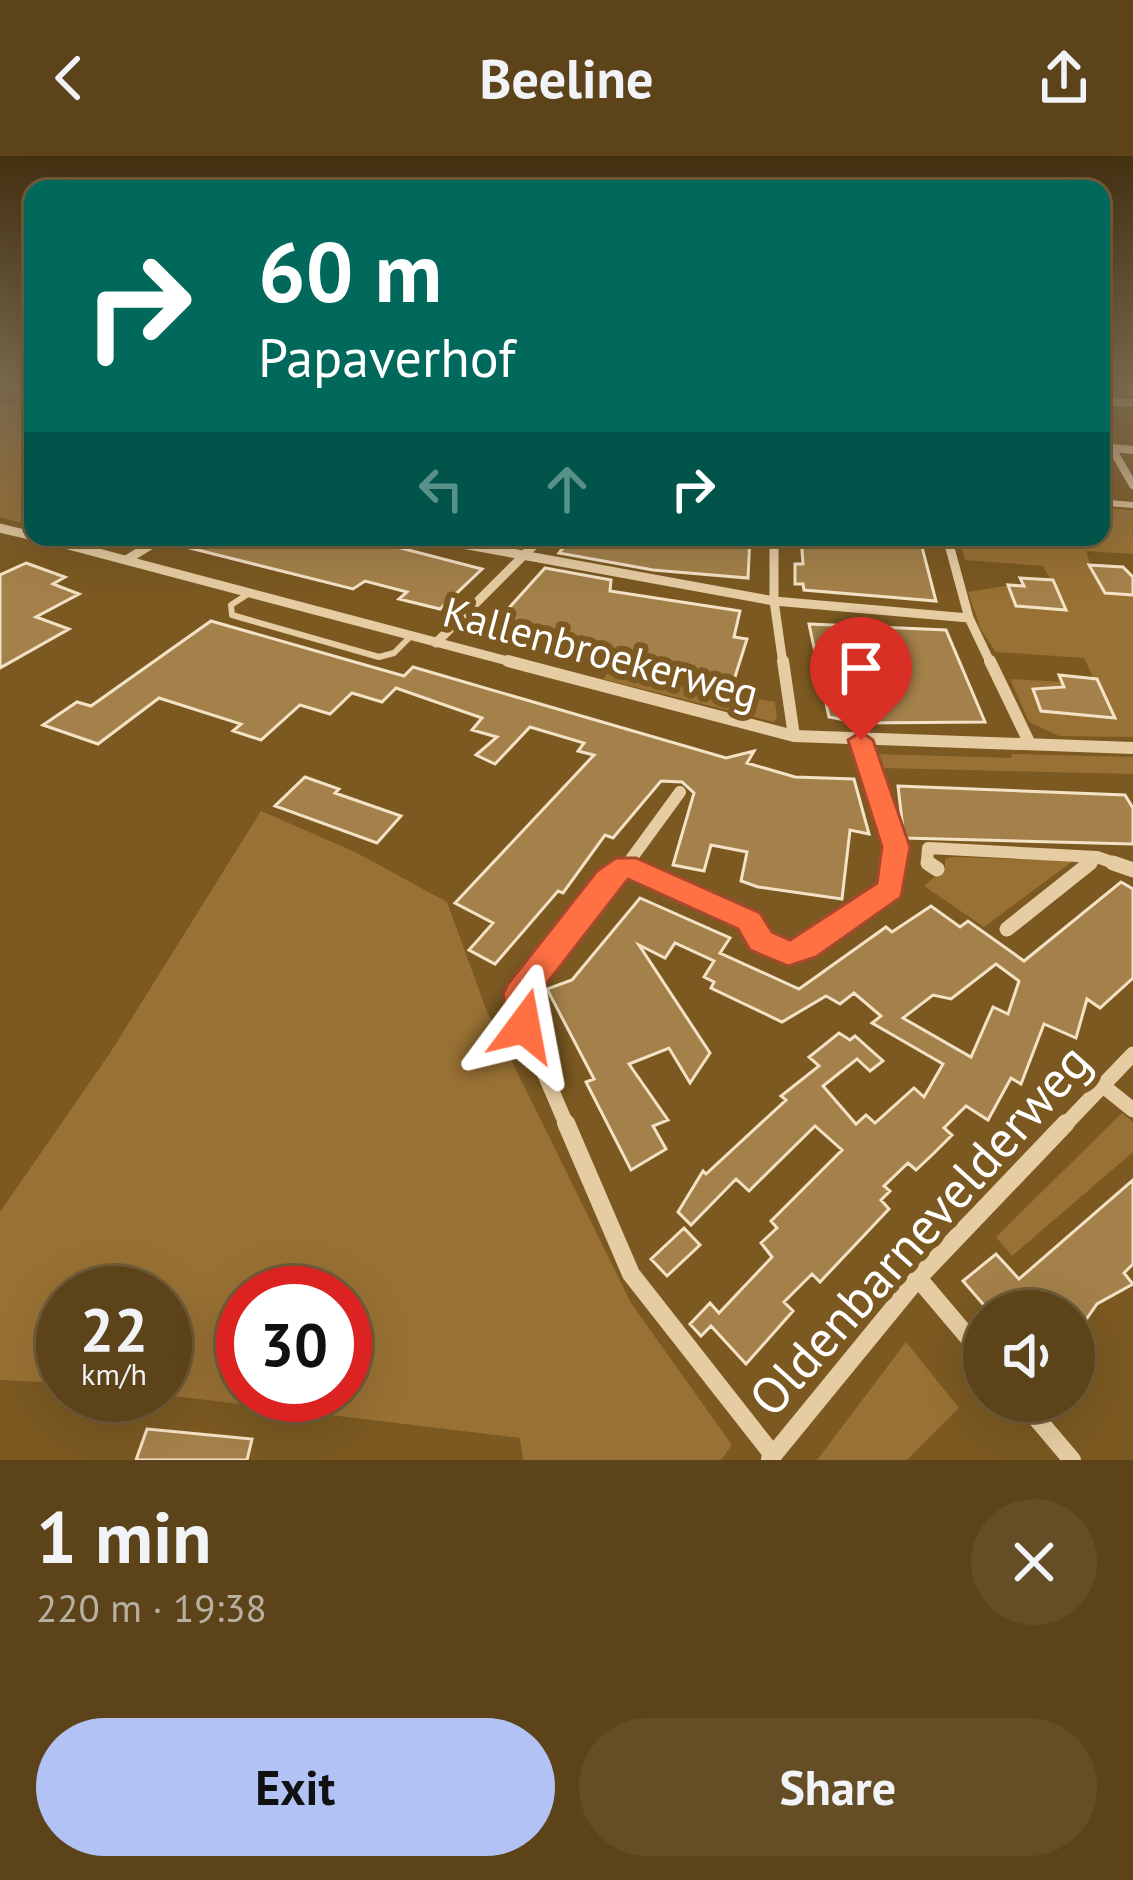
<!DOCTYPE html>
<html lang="en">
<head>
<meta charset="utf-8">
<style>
	:root { --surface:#5c4319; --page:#654e26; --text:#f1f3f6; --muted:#b8b0a2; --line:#715c38; --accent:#b2c2f4 }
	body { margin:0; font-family:"PT Sans",sans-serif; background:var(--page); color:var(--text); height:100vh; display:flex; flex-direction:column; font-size:45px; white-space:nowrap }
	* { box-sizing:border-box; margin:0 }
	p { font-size:39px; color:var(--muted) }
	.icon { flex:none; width:66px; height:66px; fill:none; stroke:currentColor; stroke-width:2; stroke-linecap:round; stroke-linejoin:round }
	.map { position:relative; height:1304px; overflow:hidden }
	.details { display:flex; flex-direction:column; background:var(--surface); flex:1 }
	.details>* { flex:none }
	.top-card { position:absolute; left:24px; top:24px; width:1086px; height:366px; border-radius:24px; box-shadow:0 12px 48px #0002,0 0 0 3px var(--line); background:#00695c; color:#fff; overflow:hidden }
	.buttons { position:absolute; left:963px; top:1134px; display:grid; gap:24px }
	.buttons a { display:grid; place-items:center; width:132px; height:132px; border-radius:50%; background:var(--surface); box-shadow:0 12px 48px #0002,0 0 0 3px var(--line); font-size:60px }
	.speed { position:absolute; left:36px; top:1110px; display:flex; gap:24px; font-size:60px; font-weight:700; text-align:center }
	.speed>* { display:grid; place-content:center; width:156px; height:156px; border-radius:50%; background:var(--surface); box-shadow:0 12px 48px #0002,0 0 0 3px var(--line); line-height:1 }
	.speed small { font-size:30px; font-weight:400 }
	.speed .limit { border:18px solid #d22; background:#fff; color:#111 }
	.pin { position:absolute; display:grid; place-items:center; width:102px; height:102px; color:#fff; margin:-123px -51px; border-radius:50% 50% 50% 0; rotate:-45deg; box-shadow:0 0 12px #0007 }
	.pin .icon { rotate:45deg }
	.me { position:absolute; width:132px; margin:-66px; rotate:13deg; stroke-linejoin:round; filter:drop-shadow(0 0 9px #0008) }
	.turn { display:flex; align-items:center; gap:42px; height:252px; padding:0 36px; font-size:54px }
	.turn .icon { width:156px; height:156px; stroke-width:2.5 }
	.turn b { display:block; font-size:84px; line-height:102px }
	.lanes { display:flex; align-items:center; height:114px; padding:0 36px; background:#0003; justify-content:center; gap:60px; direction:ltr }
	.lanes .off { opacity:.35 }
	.round { display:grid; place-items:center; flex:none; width:126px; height:126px; border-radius:63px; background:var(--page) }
	.summary { display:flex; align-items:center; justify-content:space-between; height:204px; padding:0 36px }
	h1 { font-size:72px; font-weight:600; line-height:90px }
	.cta { display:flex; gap:24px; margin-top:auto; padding:24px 36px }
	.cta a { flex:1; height:138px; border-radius:72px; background:var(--accent); color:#111; font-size:48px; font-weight:600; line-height:138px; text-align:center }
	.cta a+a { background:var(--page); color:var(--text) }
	header { display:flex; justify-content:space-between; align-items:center; height:156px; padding:0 36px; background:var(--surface); font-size:54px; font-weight:600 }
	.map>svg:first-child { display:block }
	.green { fill:#997134; fill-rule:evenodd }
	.building { fill:#a4814a; stroke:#f4e2c6; stroke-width:3; fill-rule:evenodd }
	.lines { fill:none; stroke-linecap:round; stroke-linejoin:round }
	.lane-far1 { stroke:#e6cca3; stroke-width:4.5 }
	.lane { stroke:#e6cca3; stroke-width:6 }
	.street-far4 { stroke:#e6cca3; stroke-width:8 }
	.street-far3 { stroke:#e6cca3; stroke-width:9 }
	.street-far2 { stroke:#e6cca3; stroke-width:12 }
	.street-far1 { stroke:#e6cca3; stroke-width:15 }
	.street { stroke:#e6cca3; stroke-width:18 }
	.route { fill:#ff7043; stroke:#a6492c; stroke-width:3 }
	.labels { text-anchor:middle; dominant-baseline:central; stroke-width:12; stroke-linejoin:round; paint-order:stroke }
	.street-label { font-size:42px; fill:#fff; stroke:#7b5921 }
	.near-street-label { font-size:51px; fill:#fff; stroke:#7b5921 }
</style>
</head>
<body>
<header><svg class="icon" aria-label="back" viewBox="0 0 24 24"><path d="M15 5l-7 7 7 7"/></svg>Beeline<svg class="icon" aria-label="share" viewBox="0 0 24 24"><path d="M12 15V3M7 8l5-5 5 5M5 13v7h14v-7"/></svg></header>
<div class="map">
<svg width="1133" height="1304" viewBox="0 0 1133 1304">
	<rect width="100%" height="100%" fill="#7b5921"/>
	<path class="green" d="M33 241V370L0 361V248L15 250Z
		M1101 352 1133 354V398L1086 395 1091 410 1133 433V581L1059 580 1029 566 1010 523 1062 526 1093 521 1084 502 996 496 981 474 968 436 1050 423 1043 410 965 404 958 381H1101Z
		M607 518 775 546 777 562 774 566 603 523Z
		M1011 598 1133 601V618L881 612 876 598 1012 602Z
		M261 655 355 696 447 746 486 853 631 1147 732 1289 721 1304H523L520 1282 165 1239V1137H63V1227L0 1224V1056L110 897ZM243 1137H345V1239H243Z
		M953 701 1073 705 984 771 924 730 945 712V703Z
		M1122 957 1133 966V996L1012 1100 996 1081Z
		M906 1186 959 1252 907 1304H817Z"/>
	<path class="building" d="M173 381H358L482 413 440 453 399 443 407 436 365 425 353 433 170 387Z
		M572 381 651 385 652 381H750L748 422 653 414 559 397Z
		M801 381 913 383 921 387 936 445 804 434 803 428H795V408H803Z
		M26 407 65 421 53 428 79 438 36 461 69 473 0 512V419Z
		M1089 409 1123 411 1133 421V439L1105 437Z
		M545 412 611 424 610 435 740 455 734 481 747 483 734 524 601 501 490 473Z
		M1020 422 1053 424 1066 454 1016 450 1008 429 1024 430Z
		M211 465 404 520 413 511 726 602 754 595 747 607 795 621 854 623 869 678 850 674 842 743 758 731 741 725 747 696 711 689 704 715 673 709 694 637 682 626 661 625 613 682 605 679 563 737 558 735 495 808 469 794 493 767 455 747 594 599 578 595 584 587 530 571 495 608 476 599 497 581 472 574 482 562 396 532 382 546 352 537 330 558 300 549 261 584 233 575 241 568 159 542 98 588 43 569 77 546 91 550Z
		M809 468 946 474 985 566 861 567 829 561Z
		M1059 519 1097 523 1115 562 1041 555 1033 533 1064 531Z
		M305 621 339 633 335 637 401 660 377 687 275 650Z
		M898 630 1125 639 1133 652V688L904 682Z
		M1121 726 1133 733V822L1100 852 1087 843 1076 882 1044 868 1021 928 1011 922 988 964 966 950 944 972 952 979 932 999 916 1014 908 1007 884 1030 890 1035 881 1044 889 1053 820 1126 812 1118 784 1146 793 1155 746 1208 711 1170 701 1180 690 1168 710 1147 719 1157 772 1101 761 1087 777 1072 771 1065 842 994 815 970 749 1035 736 1023 691 1069 678 1056 703 1015 706 1018 786 944 781 940 819 910 809 901 839 877 850 884 855 880 883 905 870 915 857 903 823 930 856 968 866 959 875 967 914 932 924 941 943 908 872 867 881 860 854 837 840 848 826 840 782 866 711 832 714 826 704 821 714 805 675 787 665 802 639 789 710 897 690 927 669 892 629 908 668 964 653 970 666 993 631 1014 586 926 594 923 547 833 572 824 640 742 730 782 720 797 799 833 886 771 892 776 931 750 960 771 968 765 1024 805ZM996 808 1019 825 1008 858 993 851 971 901 903 862 933 839 951 843Z
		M1133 1024V1108L1124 1117 1133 1128 1097 1148 1085 1165 1076 1155H989L963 1125 996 1098 1019 1123Z
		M684 1072 700 1089 667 1120 651 1103Z
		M147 1273 252 1283 247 1304H136Z"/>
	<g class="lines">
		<path class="lane-far1" d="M1101 347 1133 349"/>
		<path class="lane" d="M1109 347 1133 349
			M248 438 231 449 232 459 379 501 394 497 411 480"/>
		<path class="street-far4" d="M1129 227 1133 236
			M1101 245 1133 247
			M1101 274 1133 329
			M1102 291 1133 294"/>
		<path class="street-far3" d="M0 372 33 380
			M38 381 519 508
			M424 381 774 445 969 462
			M774 381V445L783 508
			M947 381 969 462 991 508
			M126 404 164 381
			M436 487 542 381"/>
		<path class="street-far2" d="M508 505 794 580 1133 592
			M783 505 794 580
			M990 505 1030 588
			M861 584 896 691 894 710
			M626 710 680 636
			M933 710 927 706 928 692 1097 701
			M1086 710 1097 701 1122 710"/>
		<path class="street-far1" d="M928 707 937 713
			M1113 707 1133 714
			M1007 773 1090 707
			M1102 929 1133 954
			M567 970 524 870 520 838 608 723 626 710 749 765 761 785 788 797 805 792 891 733 894 707
			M1064 970 1133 898"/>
		<path class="street" d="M566 967 631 1118 773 1299
			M918 1122 984 1200
			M1022 1245 1072 1304
			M770 1303 918 1122 1066 967"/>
	</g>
	<linearGradient id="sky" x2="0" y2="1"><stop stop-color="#443112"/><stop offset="0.56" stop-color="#7c6a4e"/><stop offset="1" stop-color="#7c6a4e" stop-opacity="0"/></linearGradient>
	<rect width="1133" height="409" fill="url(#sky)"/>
	<path class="route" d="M861 576 873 584 910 691 901 741 816 801 788 810 750 794 738 773 628 723 537 840 542 870 537 880 524 884 512 880 503 838 508 828 597 715 616 702H636L760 757 772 776 790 784 877 727 882 691 848 584Z"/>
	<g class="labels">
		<g class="street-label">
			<text transform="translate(601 496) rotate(15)">Kallenbroekerweg</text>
		</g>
		<g class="near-street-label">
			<text transform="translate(919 1073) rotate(-48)">Oldenbarnevelderweg</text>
		</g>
	</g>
</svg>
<div class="buttons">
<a><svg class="icon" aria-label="sound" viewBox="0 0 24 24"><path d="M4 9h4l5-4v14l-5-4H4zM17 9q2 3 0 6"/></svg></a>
</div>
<div class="speed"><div>22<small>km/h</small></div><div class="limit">30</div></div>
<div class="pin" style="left:861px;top:584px;background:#d93025"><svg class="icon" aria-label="arrive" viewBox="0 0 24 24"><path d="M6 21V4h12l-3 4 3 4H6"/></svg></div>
<svg class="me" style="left:524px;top:870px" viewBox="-20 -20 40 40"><path d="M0-17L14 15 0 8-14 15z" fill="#ff7043" stroke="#fff" stroke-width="4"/></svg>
<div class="top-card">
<div class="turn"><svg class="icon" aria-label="right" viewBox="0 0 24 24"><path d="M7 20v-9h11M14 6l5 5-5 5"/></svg><div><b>60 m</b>Papaverhof</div></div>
<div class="lanes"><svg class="icon off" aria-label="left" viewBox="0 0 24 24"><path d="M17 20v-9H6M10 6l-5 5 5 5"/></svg><svg class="icon off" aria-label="ahead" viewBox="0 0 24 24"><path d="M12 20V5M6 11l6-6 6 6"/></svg><svg class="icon" aria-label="right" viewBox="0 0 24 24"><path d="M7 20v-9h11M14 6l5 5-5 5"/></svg></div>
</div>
</div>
<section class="details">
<div class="summary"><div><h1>1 min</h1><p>220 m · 19:38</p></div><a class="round"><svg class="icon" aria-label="close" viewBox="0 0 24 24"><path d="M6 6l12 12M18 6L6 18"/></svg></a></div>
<div class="cta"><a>Exit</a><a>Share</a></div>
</section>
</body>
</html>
